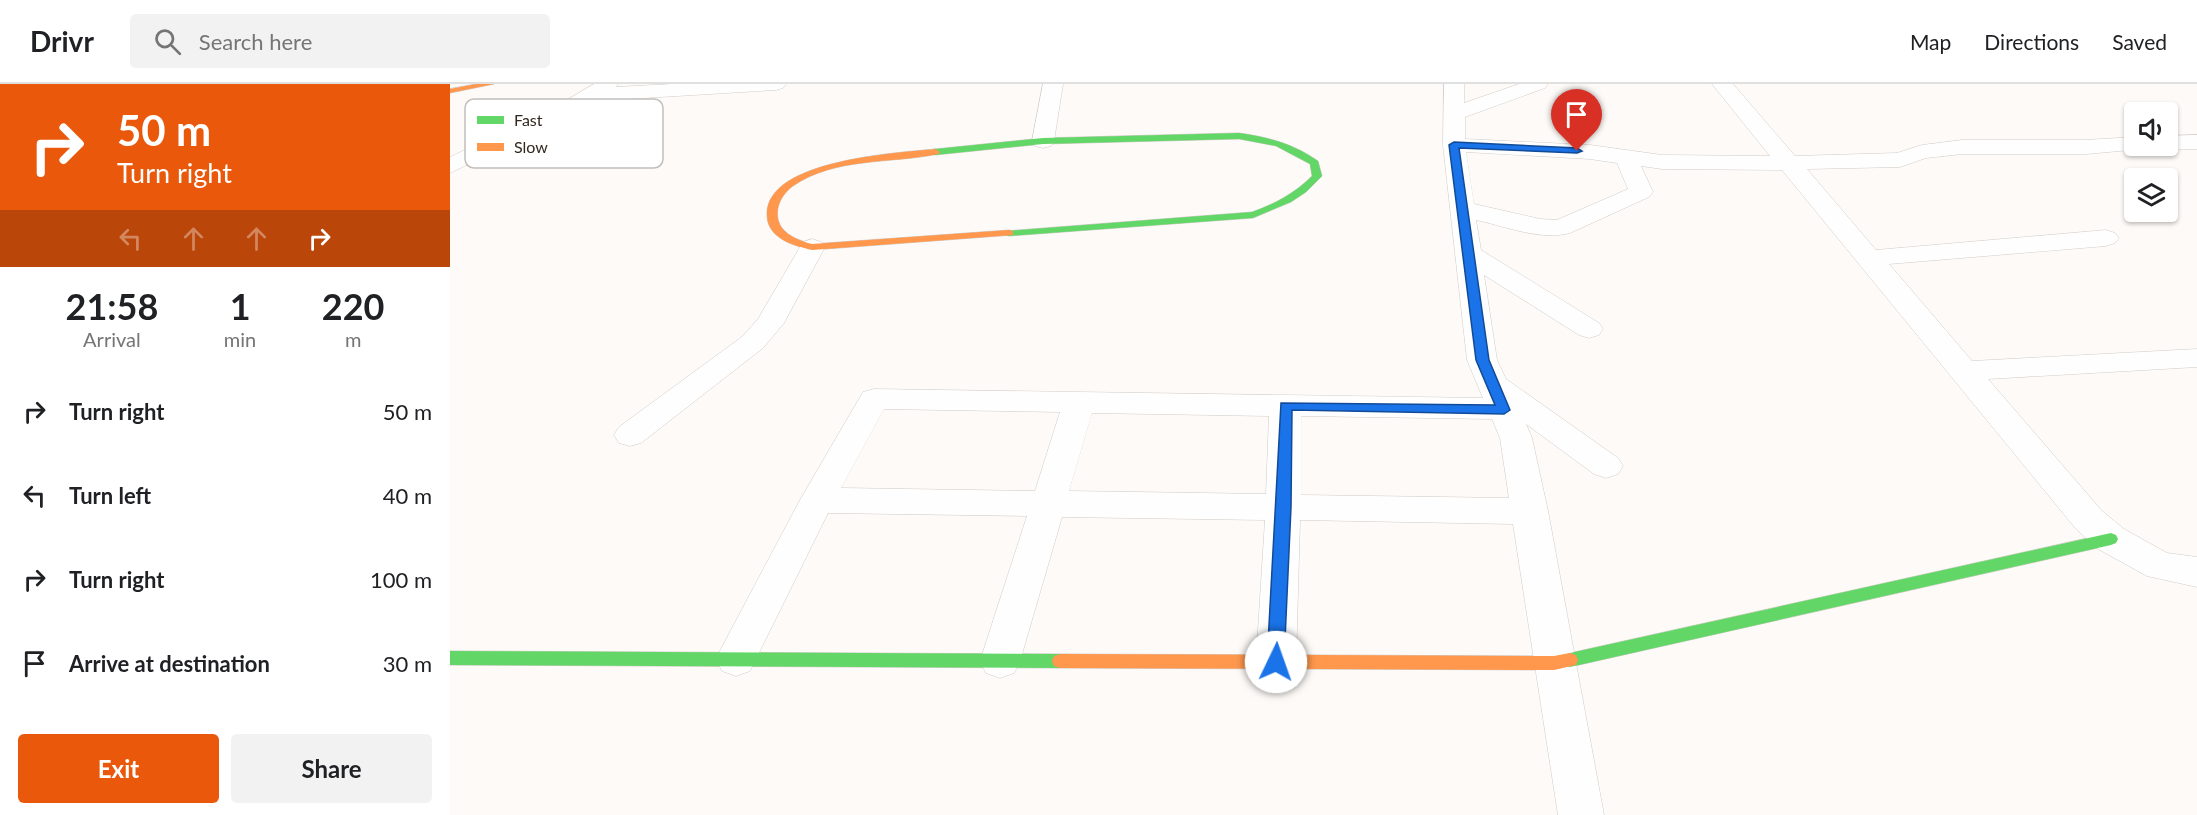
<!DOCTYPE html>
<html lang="en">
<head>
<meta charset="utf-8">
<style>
	:root { --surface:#fff; --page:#f2f2f2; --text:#202124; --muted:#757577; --line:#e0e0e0; --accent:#ea580c }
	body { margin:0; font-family:Lato,sans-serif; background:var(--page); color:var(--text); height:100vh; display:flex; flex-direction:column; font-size:22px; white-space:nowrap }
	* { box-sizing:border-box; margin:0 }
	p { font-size:20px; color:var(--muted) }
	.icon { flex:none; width:33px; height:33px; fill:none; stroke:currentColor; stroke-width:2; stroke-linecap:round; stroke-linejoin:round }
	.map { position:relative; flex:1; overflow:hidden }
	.side { display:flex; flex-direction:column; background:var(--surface); width:450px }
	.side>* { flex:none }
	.top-card { background:#ea580c; color:#fff; overflow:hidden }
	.tools { position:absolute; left:1674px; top:18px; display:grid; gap:12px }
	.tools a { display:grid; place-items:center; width:54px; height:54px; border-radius:6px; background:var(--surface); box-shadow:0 2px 4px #0004; font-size:30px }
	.pin { position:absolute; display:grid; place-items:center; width:51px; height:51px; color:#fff; margin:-62px -26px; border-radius:50% 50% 50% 0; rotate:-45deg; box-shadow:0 0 6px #0007 }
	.pin .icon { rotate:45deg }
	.me { position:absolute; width:66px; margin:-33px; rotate:3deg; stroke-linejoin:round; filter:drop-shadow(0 0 4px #0008) }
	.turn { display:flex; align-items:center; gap:21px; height:126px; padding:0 18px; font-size:27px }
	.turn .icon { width:78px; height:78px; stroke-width:2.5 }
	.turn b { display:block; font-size:42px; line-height:51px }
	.lanes { display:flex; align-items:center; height:57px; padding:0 18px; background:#0003; justify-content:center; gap:30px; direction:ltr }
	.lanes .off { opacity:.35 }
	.eta { display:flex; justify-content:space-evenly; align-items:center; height:102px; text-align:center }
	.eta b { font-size:36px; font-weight:700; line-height:42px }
	.primary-button { display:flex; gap:12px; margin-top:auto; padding:12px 18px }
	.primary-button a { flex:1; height:69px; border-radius:6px; background:var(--accent); color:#fff; font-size:24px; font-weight:700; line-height:69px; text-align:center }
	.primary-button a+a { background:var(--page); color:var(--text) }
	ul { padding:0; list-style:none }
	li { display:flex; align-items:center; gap:18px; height:84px; padding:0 18px }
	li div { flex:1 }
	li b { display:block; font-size:22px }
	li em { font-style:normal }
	header { display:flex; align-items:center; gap:36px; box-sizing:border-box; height:84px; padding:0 30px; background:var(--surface); border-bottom:2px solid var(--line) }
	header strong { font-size:28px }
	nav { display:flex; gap:33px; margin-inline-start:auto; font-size:21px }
	.search { width:420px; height:54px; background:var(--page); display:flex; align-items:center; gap:15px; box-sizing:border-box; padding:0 21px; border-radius:6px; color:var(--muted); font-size:22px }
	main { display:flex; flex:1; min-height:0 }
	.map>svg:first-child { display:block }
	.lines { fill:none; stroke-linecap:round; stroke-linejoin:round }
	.street-casing { stroke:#d1cbc6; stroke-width:1 }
	.fast-casing { stroke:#d1cbc6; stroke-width:1 }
	.slow-casing { stroke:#d1cbc6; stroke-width:1 }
	.street { fill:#fffefe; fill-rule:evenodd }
	.fast { fill:#63d668; fill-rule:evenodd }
	.slow { fill:#ff974d; fill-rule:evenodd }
	.route { fill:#1a73e8; stroke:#114b97; stroke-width:1.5 }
	.key { fill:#fff; stroke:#c1bebc; stroke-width:1.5 }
	.key-label { font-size:16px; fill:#31281e }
</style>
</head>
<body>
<header>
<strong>Drivr</strong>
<div class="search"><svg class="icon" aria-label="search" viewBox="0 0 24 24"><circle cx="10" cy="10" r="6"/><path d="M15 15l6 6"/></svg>Search here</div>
<nav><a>Map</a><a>Directions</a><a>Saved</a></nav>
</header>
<main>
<section class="side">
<div class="top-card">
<div class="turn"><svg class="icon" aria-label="right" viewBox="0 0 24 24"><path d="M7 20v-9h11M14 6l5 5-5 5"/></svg><div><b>50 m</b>Turn right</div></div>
<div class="lanes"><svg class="icon off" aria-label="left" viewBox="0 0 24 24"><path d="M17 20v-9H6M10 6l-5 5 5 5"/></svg><svg class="icon off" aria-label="ahead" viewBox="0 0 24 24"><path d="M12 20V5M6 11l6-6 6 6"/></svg><svg class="icon off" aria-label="ahead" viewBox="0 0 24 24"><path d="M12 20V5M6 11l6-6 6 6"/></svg><svg class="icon" aria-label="right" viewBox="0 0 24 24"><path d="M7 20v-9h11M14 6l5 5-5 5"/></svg></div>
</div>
<div class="eta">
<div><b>21:58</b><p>Arrival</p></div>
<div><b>1</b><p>min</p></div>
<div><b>220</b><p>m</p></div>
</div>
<ul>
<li><svg class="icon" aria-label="right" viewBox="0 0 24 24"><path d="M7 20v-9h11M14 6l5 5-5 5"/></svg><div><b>Turn right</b></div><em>50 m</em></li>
<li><svg class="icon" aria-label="left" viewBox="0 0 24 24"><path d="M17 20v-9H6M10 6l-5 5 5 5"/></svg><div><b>Turn left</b></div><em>40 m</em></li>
<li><svg class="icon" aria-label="right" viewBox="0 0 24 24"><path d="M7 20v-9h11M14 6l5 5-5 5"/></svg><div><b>Turn right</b></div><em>100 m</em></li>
<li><svg class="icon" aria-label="arrive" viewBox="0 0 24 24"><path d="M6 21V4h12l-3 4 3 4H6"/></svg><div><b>Arrive at destination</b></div><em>30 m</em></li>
</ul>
<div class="primary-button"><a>Exit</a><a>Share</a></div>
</section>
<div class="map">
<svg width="1747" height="731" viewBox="0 0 1747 731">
	<rect width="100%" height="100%" fill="#fdfaf7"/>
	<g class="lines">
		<defs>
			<path id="street" d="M144 0H168L166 3 223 0H336L333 4 326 6 144 17 112 35 0 89V73L98 27Z
				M593 0H613L604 57 601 62 593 64 585 62 582 57Z
				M994 0H1014V19L1069 0H1098L1095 4 1015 33V55L1140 61 1212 71 1320 72 1262 0H1283L1345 72 1447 69 1472 61 1512 56H1636L1684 53V62H1694L1692 65 1636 70H1512L1476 74 1450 83 1357 85 1426 166 1656 146 1665 149 1669 154 1665 159 1656 162 1439 180 1522 277 1747 265V283L1538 295 1652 427 1674 445 1717 469 1747 473V503L1697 492 1648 465 1626 445 1332 86 1212 85 1191 82 1203 108 1199 113 1120 149C1090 157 1055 142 1026 136L1031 166 1149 239 1153 245 1149 251 1139 254 1129 251 1034 191 1047 276 1056 295 1168 374 1173 382 1168 390 1156 394 1144 390 1076 340 1082 354 1098 427 1154 731H1108L1063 440 850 436 846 578 840 590 826 595 812 590 806 578 815 436 612 433 570 577 564 589 550 594 536 589 530 577 577 432 378 429 300 587 286 592 272 587 266 575 272 563 350 416 413 308 424 305 1033 314 1017 276 993 61ZM1016 68 1140 75 1167 79 1178 105 1107 136 1090 135 1024 120ZM434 325 610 328 585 407 391 404ZM642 329 819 332 816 410 619 407ZM851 332 1042 335 1050 354 1059 414 851 411Z
				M1747 51V65L1718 66 1709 62H1718V52Z
				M362 155 371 158 375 163 334 239 313 264 191 359 180 362 169 359 164 351 169 343 293 252 308 235 353 158Z"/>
			<path id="fast" d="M789 49C818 53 844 60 868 77L872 92 856 108 841 118 803 134 559 152 555 151V147L802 128C825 120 845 109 862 92L860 80 826 62 789 55 593 60 485 71 480 68 485 65 593 54Z
				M1661 449 1666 451 1668 455 1666 459 1661 461 1120 583 1114 581 1112 576 1114 571 1120 569Z
				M0 567 610 570 616 572 618 577 616 582 610 584 0 581Z"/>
			<path id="slow" d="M26 0H44L0 9V5Z
				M485 65 490 68 488 70C441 80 385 73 343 102 335 108 330 115 328 124 324 147 344 155 362 160L559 146 563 147V151L362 166C345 162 318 155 317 132 314 76 446 69 485 65Z
				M1120 569 1126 571 1128 576 1126 581 1104 586 610 584 604 582 602 577 604 572 610 570 1104 572Z"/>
		</defs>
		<use href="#street" class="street-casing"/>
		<use href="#fast" class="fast-casing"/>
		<use href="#slow" class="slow-casing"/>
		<use href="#street" class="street"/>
		<use href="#fast" class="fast"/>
		<use href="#slow" class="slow"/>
	</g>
	<path class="route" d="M1004 58 1127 64 1132 67 1127 69 1009 64 1039 276 1060 326 1054 330 842 326 841 423 834 578 832 583 826 585 820 583 817 578 831 319 1045 321 1026 276 999 61Z"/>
	<rect x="15" y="15" width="198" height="69" rx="9" class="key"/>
	<rect x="27" y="32" width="27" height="8" fill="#63d668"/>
	<rect x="27" y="59" width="27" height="8" fill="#ff974d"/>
	<g class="key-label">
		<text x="64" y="42">Fast</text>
		<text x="64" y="69">Slow</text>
	</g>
</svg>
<div class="tools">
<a><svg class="icon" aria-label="sound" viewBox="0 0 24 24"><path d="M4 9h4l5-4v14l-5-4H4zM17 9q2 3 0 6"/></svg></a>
<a><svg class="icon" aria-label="layers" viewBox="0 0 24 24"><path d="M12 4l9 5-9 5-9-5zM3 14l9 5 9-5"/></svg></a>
</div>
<div class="pin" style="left:1127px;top:67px;background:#d93025"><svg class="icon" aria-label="arrive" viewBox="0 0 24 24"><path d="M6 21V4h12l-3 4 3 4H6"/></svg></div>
<svg class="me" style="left:826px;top:578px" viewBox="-20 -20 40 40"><circle r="19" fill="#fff"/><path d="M0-13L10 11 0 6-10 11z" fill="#1a73e8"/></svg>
</div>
</main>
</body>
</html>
